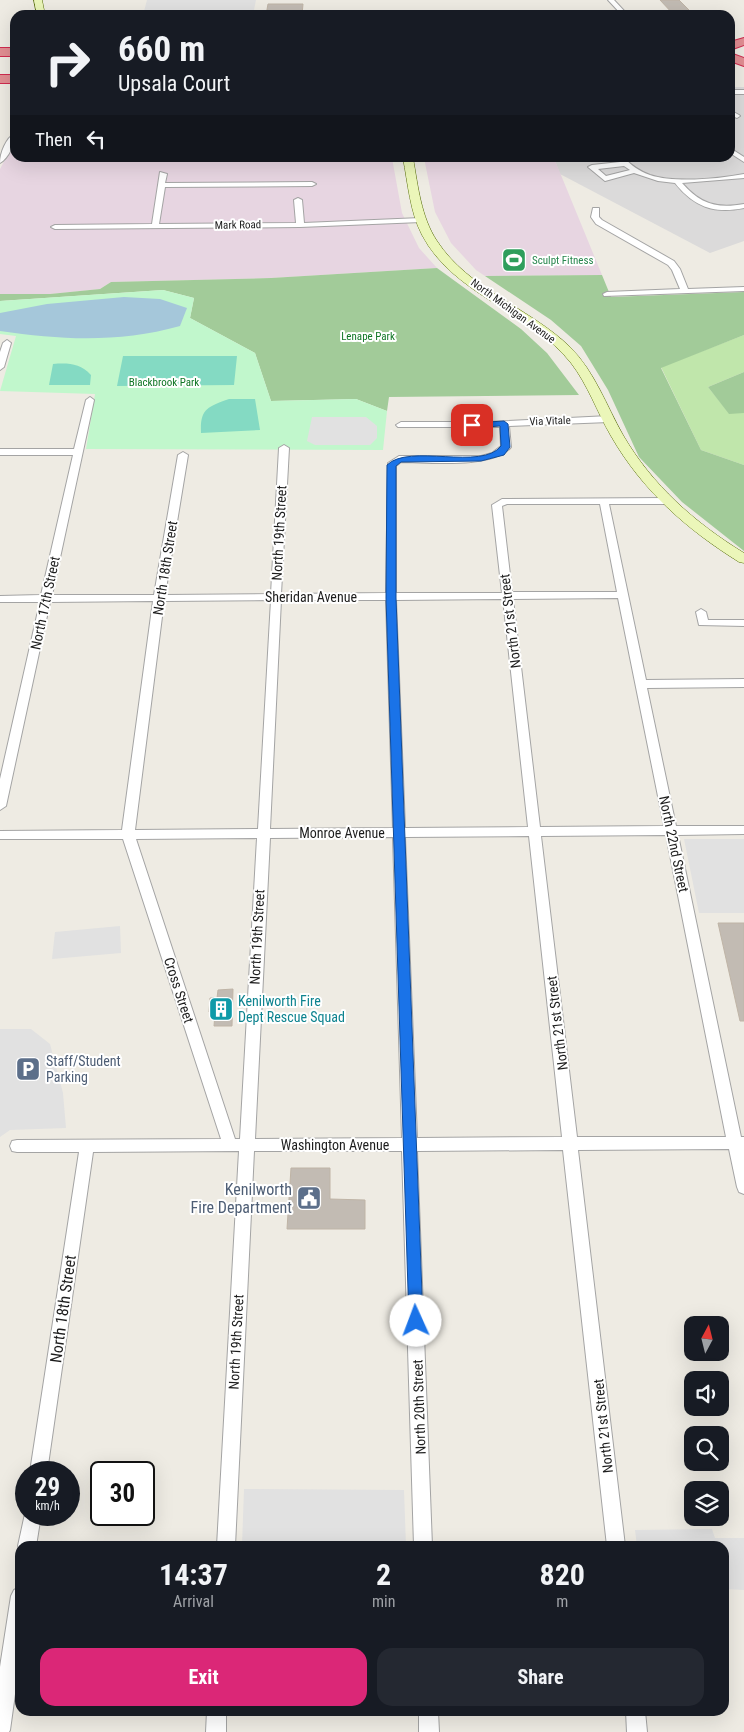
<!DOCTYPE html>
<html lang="en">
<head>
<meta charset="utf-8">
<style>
	:root { --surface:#171b24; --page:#242831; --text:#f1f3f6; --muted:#9ea1a6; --accent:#db2777 }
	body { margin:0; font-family:"Roboto Condensed",sans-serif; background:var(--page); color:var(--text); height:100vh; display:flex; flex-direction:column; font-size:19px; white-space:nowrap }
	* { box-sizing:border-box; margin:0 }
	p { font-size:16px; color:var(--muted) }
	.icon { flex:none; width:28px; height:28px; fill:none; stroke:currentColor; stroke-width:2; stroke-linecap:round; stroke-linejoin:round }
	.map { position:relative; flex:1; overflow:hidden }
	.side { position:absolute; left:15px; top:1541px; width:714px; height:175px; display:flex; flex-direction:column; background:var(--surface); border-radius:15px; box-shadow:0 5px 20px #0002 }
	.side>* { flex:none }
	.banner { position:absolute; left:10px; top:10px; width:725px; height:152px; border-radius:15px; box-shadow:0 5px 20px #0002; background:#171b24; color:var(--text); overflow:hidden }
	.needle { width:32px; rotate:7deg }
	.controls { position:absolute; left:684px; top:1316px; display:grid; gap:10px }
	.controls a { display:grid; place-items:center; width:45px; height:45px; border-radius:10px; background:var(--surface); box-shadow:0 5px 20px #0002; font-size:25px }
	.speed { position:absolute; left:15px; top:1461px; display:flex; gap:10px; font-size:25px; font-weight:700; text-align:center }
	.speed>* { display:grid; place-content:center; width:65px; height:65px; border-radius:50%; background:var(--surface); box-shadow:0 5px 20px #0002; line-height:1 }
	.speed small { font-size:12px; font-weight:400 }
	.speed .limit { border:2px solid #111; border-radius:8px; background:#fff; color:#111 }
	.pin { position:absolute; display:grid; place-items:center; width:42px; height:42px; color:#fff; margin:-21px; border-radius:10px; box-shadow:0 2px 8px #0006 }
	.me { position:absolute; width:55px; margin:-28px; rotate:358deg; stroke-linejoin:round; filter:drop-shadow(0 0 4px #0008) }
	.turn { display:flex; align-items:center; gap:18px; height:105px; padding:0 25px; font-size:22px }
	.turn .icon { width:65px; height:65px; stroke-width:2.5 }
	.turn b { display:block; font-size:35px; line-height:42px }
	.then { display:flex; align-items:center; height:48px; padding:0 25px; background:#0003; gap:10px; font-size:19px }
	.eta { display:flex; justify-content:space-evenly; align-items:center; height:85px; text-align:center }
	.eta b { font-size:30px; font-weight:700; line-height:35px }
	.primary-button { display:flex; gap:10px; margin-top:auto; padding:10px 25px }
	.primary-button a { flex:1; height:58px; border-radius:15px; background:var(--accent); color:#fff; font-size:20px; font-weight:700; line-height:58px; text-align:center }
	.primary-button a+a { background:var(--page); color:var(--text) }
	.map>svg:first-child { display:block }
	.residential { fill:#dbdada }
	.industrial { fill:#e7d5e1 }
	.grass { fill:#c0e6ab }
	.forest { fill:#a2cb99 }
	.park { fill:#c1f7cc }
	.pitch { fill:#84dac3 }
	.parking { fill:#e1e1e1 }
	.water { fill:#a5c7da }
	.building { fill:#c2bbb3; stroke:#bfb4a6 }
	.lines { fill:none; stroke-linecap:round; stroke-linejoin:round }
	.street-casing { stroke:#a4a4a4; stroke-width:2 }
	.secondary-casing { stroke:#576e09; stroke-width:1 }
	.highway-casing { stroke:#d02b4f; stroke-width:2 }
	.street { fill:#fff; fill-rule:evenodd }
	.secondary { fill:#ebf6b9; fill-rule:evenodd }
	.highway { fill:#e28e93; fill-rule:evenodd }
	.route { fill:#1a73e8; stroke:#114b97 }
	.labels { text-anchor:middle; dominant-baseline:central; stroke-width:4; stroke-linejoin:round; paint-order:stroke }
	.far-street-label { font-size:11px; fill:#1d1d1d; stroke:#fff }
	.far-leisure-label { font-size:11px; fill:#27864d; stroke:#fff; text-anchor:start }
	.far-park-label { font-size:11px; fill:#107625; stroke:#fff }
	.street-label { font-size:14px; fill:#1d1d1d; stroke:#fff }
	.culture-label { font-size:14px; fill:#0d838f; stroke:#fff; text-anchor:start }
	.service-label { font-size:14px; fill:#4e5e75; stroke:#fff; text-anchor:start }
	.near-service-label { font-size:16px; fill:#4e5e75; stroke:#fff; text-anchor:end }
	.near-street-label { font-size:16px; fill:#1d1d1d; stroke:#fff }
</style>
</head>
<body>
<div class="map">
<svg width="744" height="1732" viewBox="0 0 744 1732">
	<rect width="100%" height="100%" fill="#eeebe3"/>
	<path class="residential" d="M730 87H744V241L710 253 560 174 554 158H730Z"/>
	<path class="industrial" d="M15 141V158H392L402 213 419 248 437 268 271 278 111 282 100 289 50 294H0V169Z
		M424 158H554L602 275 485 276 476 270 451 243 435 212Z"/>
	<path class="grass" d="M744 335V372L708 387 729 413H744V465L701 450 661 367Z"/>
	<path class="forest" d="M437 268 521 329 547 353 579 395 389 397 387 411 356 399 271 401 255 353 190 318 194 298 163 290 0 301V294H50L100 289 111 282 271 278Z
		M602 275 611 297 744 292V335L661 368 701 450 744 465V551L682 502 639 457 608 390 581 346 551 320 485 276Z
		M744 372V413L729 414 708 387Z"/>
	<path class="park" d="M163 290 194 298 190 318 255 353 271 401 356 399 387 411 383 450 86 449 95 394 0 391 16 336 0 334V301Z"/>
	<path class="pitch" d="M123 356H237L234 385 117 386Z
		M53 364C68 363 80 363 91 375L90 385H49Z
		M229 399H255L260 430 201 433C200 409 207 407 229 399Z"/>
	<path class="parking" d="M147 0H256L253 15H143Z
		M312 417H366L377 426V438L370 445H315L307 441Z
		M744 839V913H699L684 839Z
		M120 926 121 953 52 959 55 932Z
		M0 1029H31L50 1044 63 1093 66 1128 10 1130 0 1137Z
		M244 1489 404 1490 406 1546H242Z
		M712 1529 715 1538H744V1590L724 1589V1546H637L635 1530Z"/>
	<path class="water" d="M124 297 160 299 187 308 180 326C119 343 62 340 0 331V313L47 304Z"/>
	<path class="building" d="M660 0H679L694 15H674Z
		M268 4H303L302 15H266Z
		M718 923H744V1021H740Z
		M233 989 232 1026H214L215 1013 209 1012 210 998H217L218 990Z
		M291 1168H330V1199L365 1200V1229H287Z"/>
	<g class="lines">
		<defs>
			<path id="street" d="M608 0H614L628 15H622Z
				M730 90H744V94H730Z
				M730 110 739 115 740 116 737 118 730 115Z
				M15 133C15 143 9 158 0 163 0 153 6 138 15 133Z
				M730 148 744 157V162L730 153Z
				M616 158H624C631 165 639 171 650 175 674 183 718 179 744 174V178L682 183C700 204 717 209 744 204V208C714 214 694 207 675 183L658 181 634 173 605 181 588 167 592 165 620 162ZM624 166 630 170 606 176 598 169Z
				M160 172 167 174 165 183 312 182 316 184 312 186 165 187 159 224 296 223 294 200 298 198 302 200 304 223 421 218 425 220 421 222 300 227 55 229 51 227 55 225 152 224Z
				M593 208H599V217L602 220 674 261 680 269 688 289 744 287V291L604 296 603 294 607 292 680 289 672 270 668 265 596 224 591 217Z
				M7 340 11 343 4 367 0 370V352L3 343Z
				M90 397 94 400 52 595H154L178 455 183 452 188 455 165 595 271 594 279 448 284 445 289 448 281 594 386 593 388 463 399 456H481L492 453 501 446 500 427H398L396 425 401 422H489L609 416 614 419 609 422 509 426 511 447C493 469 429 462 401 462L396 466V593H502L492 505 502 499 665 498 670 501 665 504H609L646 680 744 679V687L647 688 676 826H744V834L678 835 741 1137H744V1194L739 1192 737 1187 729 1149 578 1150 625 1546H607L563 1150 417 1151 432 1546H414L402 1151H254L235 1546H217L239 1151 93 1152 47 1472H30L79 1152H17L12 1151 10 1146 12 1141 17 1140 221 1139 123 839H0V831L122 830 153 601 50 602 6 806 0 810V779L40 602H0V596L41 595 73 455H0V449H74L86 400ZM507 504H600L617 592H512L502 506ZM618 598 664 826 540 827 513 599ZM503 599 528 827 405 828 396 600ZM271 600 258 829 135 830 164 601ZM281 600H386L393 828 270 829ZM666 835 726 1137H577L541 836ZM529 836 562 1137 417 1138 405 837ZM393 837 402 1138 255 1139 270 838ZM257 838 240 1139H235L136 839Z
				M701 609 706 612 708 620H744V626L699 625 696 612Z
				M26 1509V1515H41L36 1546H20V1551L18 1546Z
				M20 1587V1658L10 1730 9 1732H0V1667L11 1596 14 1590Z
				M207 1711H226V1732H206Z
				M419 1711H438L439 1732H419Z
				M626 1711H645L647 1732H627Z"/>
			<path id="secondary" d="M34 0H42L45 15H37Z
				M403 158H413C418 186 421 217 437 241 469 290 530 308 570 347 595 372 606 405 623 435 652 485 695 523 744 553V563L739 562C686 529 642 490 611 436 597 412 588 385 571 363 530 311 454 296 422 235 410 212 408 184 403 158Z"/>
			<path id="highway" d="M744 38V45L730 50V42Z
				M0 48H15V56H0Z
				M730 53 744 58V66L730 61Z
				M0 75H15V83H0Z"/>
		</defs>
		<use href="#street" class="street-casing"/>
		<use href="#secondary" class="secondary-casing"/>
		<use href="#highway" class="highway-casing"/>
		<use href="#street" class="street"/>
		<use href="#secondary" class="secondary"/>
		<use href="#highway" class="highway"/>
	</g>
	<path class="route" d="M504 421 508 424 510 447 504 455 481 461 401 462 396 466V598L423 1321 421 1326 416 1328 411 1326 409 1321 386 598 387 465C409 443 482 471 501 446L500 426 472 428 467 425 472 423Z"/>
	<defs>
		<symbol id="stadium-square" viewBox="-11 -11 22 22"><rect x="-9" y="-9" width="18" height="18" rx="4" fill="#2e9e5b" stroke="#fff"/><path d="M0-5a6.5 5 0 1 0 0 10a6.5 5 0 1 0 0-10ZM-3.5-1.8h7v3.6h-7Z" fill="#fff"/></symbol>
		<symbol id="building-square" viewBox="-11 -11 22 22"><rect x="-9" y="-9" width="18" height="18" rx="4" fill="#0f9aa8" stroke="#fff"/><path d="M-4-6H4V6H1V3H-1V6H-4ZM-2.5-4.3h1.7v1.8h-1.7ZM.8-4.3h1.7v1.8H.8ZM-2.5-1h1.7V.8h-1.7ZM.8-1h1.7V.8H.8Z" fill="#fff"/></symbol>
		<symbol id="parking-square" viewBox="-11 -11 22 22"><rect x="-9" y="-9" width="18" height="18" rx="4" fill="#5c6f8a" stroke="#fff"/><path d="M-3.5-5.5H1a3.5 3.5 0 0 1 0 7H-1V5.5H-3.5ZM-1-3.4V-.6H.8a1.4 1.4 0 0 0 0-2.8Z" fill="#fff"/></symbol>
		<symbol id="civic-square" viewBox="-11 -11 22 22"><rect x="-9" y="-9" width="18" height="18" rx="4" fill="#5c6f8a" stroke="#fff"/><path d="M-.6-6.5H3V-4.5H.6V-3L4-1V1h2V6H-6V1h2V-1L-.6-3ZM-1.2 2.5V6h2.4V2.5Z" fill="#fff"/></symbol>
	</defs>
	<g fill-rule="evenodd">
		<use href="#stadium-square" x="500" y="246" width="28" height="28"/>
		<use href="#building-square" x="207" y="995" width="28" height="28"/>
		<use href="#parking-square" x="14" y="1055" width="28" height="28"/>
		<use href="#civic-square" x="295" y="1184" width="28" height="28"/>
	</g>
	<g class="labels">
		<g class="far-street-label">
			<text transform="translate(238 225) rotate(-1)">Mark Road</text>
			<text transform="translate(513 311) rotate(36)">North Michigan Avenue</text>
			<text transform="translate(550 421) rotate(-2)">Via Vitale</text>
		</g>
		<g class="far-leisure-label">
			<text x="532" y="260">Sculpt Fitness</text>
		</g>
		<g class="far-park-label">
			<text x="368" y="336">Lenape Park</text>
			<text x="164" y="382">Blackbrook Park</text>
		</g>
		<g class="street-label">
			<text transform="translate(279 533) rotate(-87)">North 19th Street</text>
			<text transform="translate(165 568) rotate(-81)">North 18th Street</text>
			<text x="311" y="597">Sheridan Avenue</text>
			<text transform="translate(45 603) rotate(-78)">North 17th Street</text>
			<text transform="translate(510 621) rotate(-97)">North 21st Street</text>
			<text x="342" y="833">Monroe Avenue</text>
			<text transform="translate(674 844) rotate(78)">North 22nd Street</text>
			<text transform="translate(257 937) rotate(-87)">North 19th Street</text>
			<text transform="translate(179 990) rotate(72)">Cross Street</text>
			<text transform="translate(557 1023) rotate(-97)">North 21st Street</text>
			<text x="335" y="1145">Washington Avenue</text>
			<text transform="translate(236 1342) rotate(-87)">North 19th Street</text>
			<text transform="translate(419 1407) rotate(-92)">North 20th Street</text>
			<text transform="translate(603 1426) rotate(-96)">North 21st Street</text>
		</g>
		<g class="culture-label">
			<text x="238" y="1001">Kenilworth Fire<tspan x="238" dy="16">Dept Rescue Squad</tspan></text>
		</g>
		<g class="service-label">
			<text x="46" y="1061">Staff/Student<tspan x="46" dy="16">Parking</tspan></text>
		</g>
		<g class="near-service-label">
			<text x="292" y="1189">Kenilworth<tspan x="292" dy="18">Fire Department</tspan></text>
		</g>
		<g class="near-street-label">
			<text transform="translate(63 1309) rotate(-82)">North 18th Street</text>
		</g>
	</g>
</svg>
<div class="controls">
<a><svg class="needle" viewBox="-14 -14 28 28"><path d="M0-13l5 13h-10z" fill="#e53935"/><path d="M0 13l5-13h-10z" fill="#9ea1a6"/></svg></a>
<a><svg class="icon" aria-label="sound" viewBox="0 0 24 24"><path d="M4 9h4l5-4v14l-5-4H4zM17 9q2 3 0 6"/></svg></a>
<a><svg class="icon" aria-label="search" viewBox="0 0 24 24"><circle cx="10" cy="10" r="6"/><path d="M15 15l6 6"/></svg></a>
<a><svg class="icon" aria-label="layers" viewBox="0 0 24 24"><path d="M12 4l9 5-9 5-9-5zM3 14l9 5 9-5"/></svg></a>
</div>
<div class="speed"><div>29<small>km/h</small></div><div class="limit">30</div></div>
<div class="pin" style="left:472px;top:425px;background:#d93025"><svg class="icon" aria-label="arrive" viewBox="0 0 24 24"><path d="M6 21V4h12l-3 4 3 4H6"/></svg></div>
<svg class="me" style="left:416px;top:1321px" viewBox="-20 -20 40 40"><circle r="19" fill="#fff"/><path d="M0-13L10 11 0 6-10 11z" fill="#1a73e8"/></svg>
<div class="banner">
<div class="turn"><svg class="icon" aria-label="right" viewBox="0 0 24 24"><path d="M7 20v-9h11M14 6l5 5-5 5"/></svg><div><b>660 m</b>Upsala Court</div></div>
<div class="then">Then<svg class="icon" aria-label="left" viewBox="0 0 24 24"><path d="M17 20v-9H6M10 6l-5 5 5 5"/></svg></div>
</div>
<section class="side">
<div class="eta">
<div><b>14:37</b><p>Arrival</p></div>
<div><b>2</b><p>min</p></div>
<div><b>820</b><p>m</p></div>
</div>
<div class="primary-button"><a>Exit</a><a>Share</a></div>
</section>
</div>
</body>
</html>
